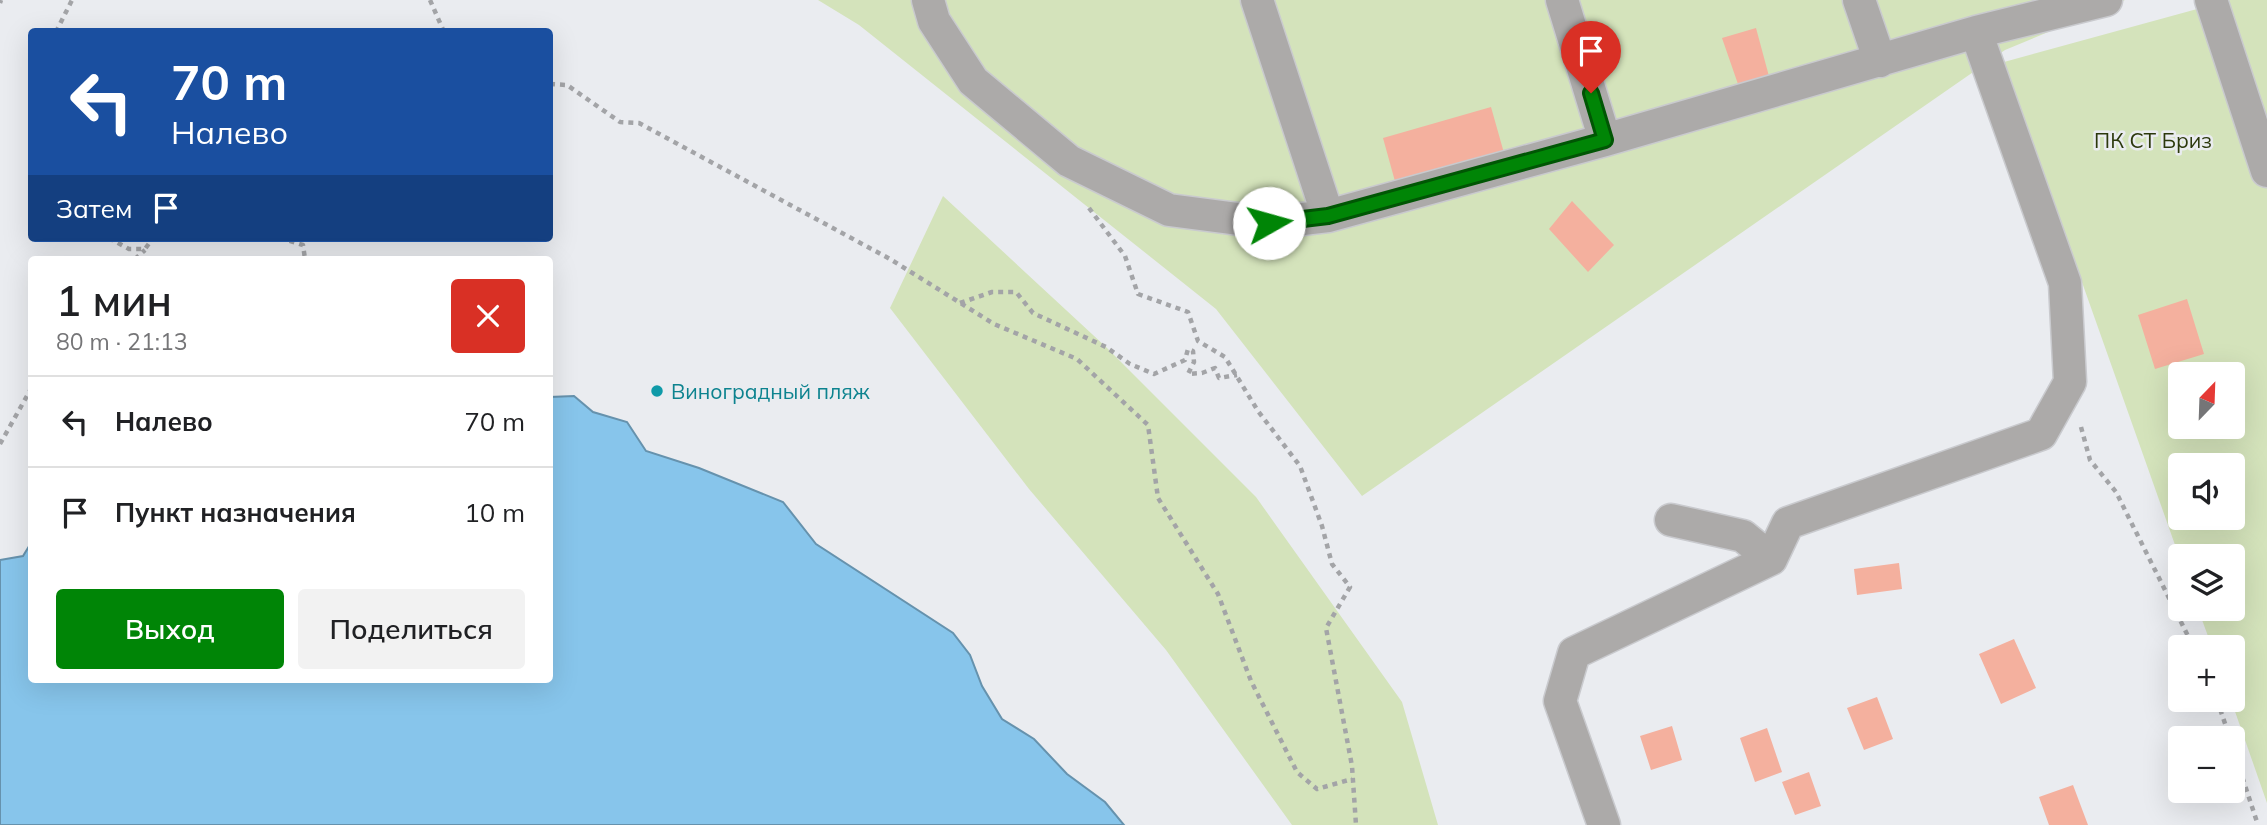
<!DOCTYPE html>
<html lang="ru">
<head>
<meta charset="utf-8">
<style>
	:root { --surface:#fff; --page:#f2f2f2; --text:#202124; --muted:#757577; --line:#e0e0e0; --accent:#008506 }
	body { margin:0; font-family:Mulish,sans-serif; background:var(--page); color:var(--text); height:100vh; display:flex; flex-direction:column; font-size:26px; white-space:nowrap }
	* { box-sizing:border-box; margin:0 }
	p { font-size:23px; color:var(--muted) }
	.icon { flex:none; width:38px; height:38px; fill:none; stroke:currentColor; stroke-width:2; stroke-linecap:round; stroke-linejoin:round }
	.map { position:relative; flex:1; overflow:hidden }
	.details { position:absolute; left:28px; top:256px; width:525px; height:427px; display:flex; flex-direction:column; background:var(--surface); border-radius:7px; box-shadow:0 7px 28px #0002 }
	.details>* { flex:none }
	.banner { position:absolute; left:28px; top:28px; width:525px; height:214px; border-radius:7px; box-shadow:0 7px 28px #0002; background:#1a4fa0; color:#fff; overflow:hidden }
	.needle { width:46px; rotate:23deg }
	.fabs { position:absolute; left:2168px; top:362px; display:grid; gap:14px }
	.fabs a { display:grid; place-items:center; width:77px; height:77px; border-radius:7px; background:var(--surface); box-shadow:0 7px 28px #0002; font-size:35px }
	.pin { position:absolute; display:grid; place-items:center; width:60px; height:60px; color:#fff; margin:-72px -30px; border-radius:50% 50% 50% 0; rotate:-45deg; box-shadow:0 0 7px #0007 }
	.pin .icon { rotate:45deg }
	.me { position:absolute; width:77px; margin:-38px; rotate:83deg; stroke-linejoin:round; filter:drop-shadow(0 0 5px #0008) }
	.turn { display:flex; align-items:center; gap:24px; height:147px; padding:0 28px; font-size:32px }
	.turn .icon { width:91px; height:91px; stroke-width:2.5 }
	.turn b { display:block; font-size:49px; line-height:60px }
	.then { display:flex; align-items:center; height:66px; padding:0 28px; background:#0003; gap:14px; font-size:26px }
	.round { display:grid; place-items:center; flex:none; width:74px; height:74px; border-radius:7px; background:var(--page) }
	.headline { display:flex; align-items:center; justify-content:space-between; height:119px; padding:0 28px }
	h1 { font-size:42px; font-weight:600; line-height:52px }
	.primary-button { display:flex; gap:14px; margin-top:auto; padding:14px 28px }
	.primary-button a { flex:1; height:80px; border-radius:7px; background:var(--accent); color:#fff; font-size:28px; font-weight:600; line-height:80px; text-align:center }
	.primary-button a+a { background:var(--page); color:var(--text) }
	ul { padding:0; list-style:none }
	li { display:flex; align-items:center; gap:21px; height:91px; padding:0 28px; border-top:2px solid var(--line) }
	li div { flex:1 }
	li b { display:block; font-size:26px }
	li em { font-style:normal }
	.map>svg:first-child { display:block }
	.green { fill:#d4e3bb; fill-rule:evenodd }
	.water { fill:#87c5eb; stroke:#6692ad; stroke-width:2 }
	.building { fill:#f4b09e }
	.lines { fill:none; stroke-linecap:round; stroke-linejoin:round }
	.minor-casing { stroke:#c9cace; stroke-width:35 }
	.path { stroke:#a3a4a7; stroke-width:4.5; stroke-dasharray:5 5; stroke-linecap:butt }
	.minor { stroke:#acaaa9; stroke-width:32 }
	.route-casing { stroke:#005604; stroke-width:18 }
	.route { stroke:#008506; stroke-width:12 }
	.culture-dot { fill:#0f9aa8; stroke:#eaecf0; stroke-width:2.5 }
	.labels { text-anchor:middle; dominant-baseline:central; stroke-width:5; stroke-linejoin:round; paint-order:stroke }
	.park-label { font-size:21px; fill:#2c390c; stroke:#eaecf0 }
	.culture-label { font-size:21px; fill:#0d838f; stroke:#eaecf0; text-anchor:start }
</style>
</head>
<body>
<div class="map">
<svg width="2267" height="825" viewBox="0 0 2267 825">
	<rect width="100%" height="100%" fill="#eaecf0"/>
	<path class="green" d="M818 0H2125L2005 50 1362 496 1216 309 859 25Z
		M2230 0H2267V803L2231 700H2233V648L2212 647 2198 609H2233V556H2180V559L2004 62ZM2180 374H2233V427H2180ZM2180 466H2233V518H2180Z
		M943 196 1106 347 1256 497 1402 702 1438 825H1292L1166 650 1029 489 890 308Z"/>
	<path class="water" d="M574 396 593 412 627 422 646 451 699 468 783 502 816 544 953 633 970 655 982 686 1002 719 1034 739 1067 774 1105 802 1124 825H0V560L23 556 31 543 32 679H550V397Z"/>
	<path class="building" d="M1756 28 1770 80 1739 87 1722 38Z
		M1491 107 1504 153 1396 185 1383 138Z
		M1572 201 1614 245 1588 272 1549 229Z
		M2187 299 2204 354 2155 369 2138 315Z
		M1899 563 1902 589 1857 595 1854 569Z
		M2014 639 2036 688 2001 704 1979 654Z
		M1877 697 1893 739 1864 750 1847 708Z
		M1672 726 1682 760 1651 770 1640 736Z
		M1767 728 1782 772 1755 782 1740 738Z
		M1809 772 1821 806 1795 815 1782 782Z
		M2073 785 2088 825H2049L2039 797Z"/>
	<g class="lines">
		<defs>
			<path id="minor" d="M928 0 934 21 973 81 1069 161 1169 210 1269 223 1328 216
				M1257 0 1328 216 1605 140 1976 32 2106 0
				M1562 0 1605 140
				M1859 0 1880 61
				M2211 0 2267 171
				M1671 520 1743 536 1771 559 1788 523 2041 434 2070 382 2065 283 1976 32
				M1604 825 1560 701 1574 653 1771 559"/>
		</defs>
		<use href="#minor" class="minor-casing"/>
		<path class="path" d="M430 0 444 32
			M0 3 1 0
			M56 32 72 0
			M550 84 567 85 620 122 639 123 890 259 994 324 1077 359 1148 425 1158 498 1218 594 1251 681 1297 772 1317 789 1352 779
			M1089 208 1125 256 1138 294 1188 312 1198 341 1225 357 1258 411 1300 466 1322 526 1332 564 1350 587 1326 628 1352 766 1356 825
			M109 238 129 249H145L153 238
			M280 238 303 245 305 259
			M135 259 145 250
			M960 303 992 292H1016L1033 313 1106 347 1130 364 1154 374 1185 360 1188 349 1193 351 1194 362 1188 374 1202 373 1215 368 1219 378 1237 375
			M2081 427 2090 460 2116 492 2194 648
			M0 444 32 387
			M2217 700 2230 738
			M2233 749 2258 825"/>
		<use href="#minor" class="minor"/>
	</g>
	<g class="lines">
		<defs>
			<path id="route" d="M1269 223 1328 216 1605 140 1591 93"/>
		</defs>
		<use href="#route" class="route-casing"/>
		<use href="#route" class="route"/>
	</g>
	<circle class="culture-dot" cx="657" cy="391" r="7"/>
	<g class="labels">
		<g class="park-label">
			<text x="2153" y="140">ПК СТ Бриз</text>
		</g>
		<g class="culture-label">
			<text x="671" y="391">Виноградный пляж</text>
		</g>
	</g>
</svg>
<div class="fabs">
<a><svg class="needle" viewBox="-14 -14 28 28"><path d="M0-13l5 13h-10z" fill="#e53935"/><path d="M0 13l5-13h-10z" fill="#757577"/></svg></a>
<a><svg class="icon" aria-label="sound" viewBox="0 0 24 24"><path d="M4 9h4l5-4v14l-5-4H4zM17 9q2 3 0 6"/></svg></a>
<a><svg class="icon" aria-label="layers" viewBox="0 0 24 24"><path d="M12 4l9 5-9 5-9-5zM3 14l9 5 9-5"/></svg></a>
<a>+</a>
<a>−</a>
</div>
<div class="pin" style="left:1591px;top:93px;background:#d93025"><svg class="icon" aria-label="arrive" viewBox="0 0 24 24"><path d="M6 21V4h12l-3 4 3 4H6"/></svg></div>
<svg class="me" style="left:1269px;top:223px" viewBox="-20 -20 40 40"><circle r="19" fill="#fff"/><path d="M0-13L10 11 0 6-10 11z" fill="#008506"/></svg>
<div class="banner">
<div class="turn"><svg class="icon" aria-label="left" viewBox="0 0 24 24"><path d="M17 20v-9H6M10 6l-5 5 5 5"/></svg><div><b>70 m</b>Налево</div></div>
<div class="then">Затем<svg class="icon" aria-label="arrive" viewBox="0 0 24 24"><path d="M6 21V4h12l-3 4 3 4H6"/></svg></div>
</div>
<section class="details">
<div class="headline"><div><h1>1 мин</h1><p>80 m · 21:13</p></div><a class="round" style="background:#d93025;color:#fff"><svg class="icon" aria-label="close" viewBox="0 0 24 24"><path d="M6 6l12 12M18 6L6 18"/></svg></a></div>
<ul>
<li><svg class="icon" aria-label="left" viewBox="0 0 24 24"><path d="M17 20v-9H6M10 6l-5 5 5 5"/></svg><div><b>Налево</b></div><em>70 m</em></li>
<li><svg class="icon" aria-label="arrive" viewBox="0 0 24 24"><path d="M6 21V4h12l-3 4 3 4H6"/></svg><div><b>Пункт назначения</b></div><em>10 m</em></li>
</ul>
<div class="primary-button"><a>Выход</a><a>Поделиться</a></div>
</section>
</div>
</body>
</html>
